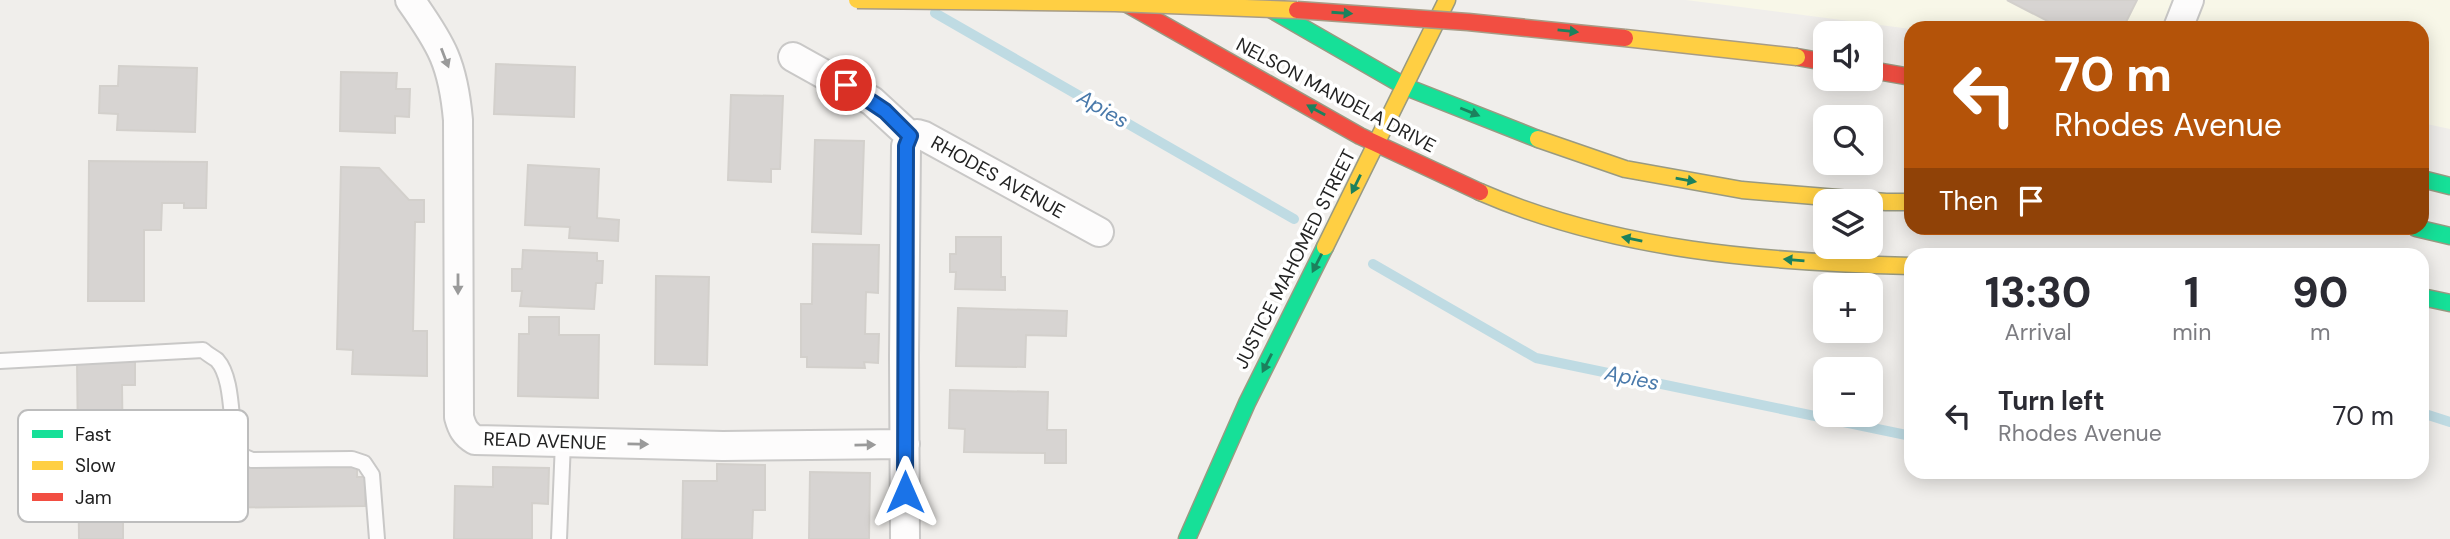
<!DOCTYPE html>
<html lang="en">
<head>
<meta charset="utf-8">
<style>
	:root { --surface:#fff; --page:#f7f7f7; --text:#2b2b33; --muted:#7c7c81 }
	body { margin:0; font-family:"DM Sans",sans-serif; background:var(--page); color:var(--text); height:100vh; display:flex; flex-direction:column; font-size:26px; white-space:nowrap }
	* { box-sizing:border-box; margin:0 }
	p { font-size:23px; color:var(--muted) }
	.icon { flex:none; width:38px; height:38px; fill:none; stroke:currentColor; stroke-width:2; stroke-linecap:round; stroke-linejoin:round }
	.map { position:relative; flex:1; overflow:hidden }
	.side { position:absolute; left:1904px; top:248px; width:525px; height:231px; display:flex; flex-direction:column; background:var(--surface); border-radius:21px; box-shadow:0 4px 18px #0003 }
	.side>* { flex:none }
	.banner { position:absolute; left:1904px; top:21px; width:525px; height:214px; border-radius:21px; box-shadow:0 4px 18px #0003; background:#b45309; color:#fff; overflow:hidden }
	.fabs { position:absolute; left:1813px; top:21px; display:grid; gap:14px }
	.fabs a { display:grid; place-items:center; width:70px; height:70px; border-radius:14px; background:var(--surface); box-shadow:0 4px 18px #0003; font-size:35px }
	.pin { position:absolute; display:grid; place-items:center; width:60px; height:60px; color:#fff; margin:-30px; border:4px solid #fff; border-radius:50%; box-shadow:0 2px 7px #0007 }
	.me { position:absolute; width:77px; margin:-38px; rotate:0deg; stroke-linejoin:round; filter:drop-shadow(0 0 5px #0008) }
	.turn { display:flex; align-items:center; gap:24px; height:147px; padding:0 35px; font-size:32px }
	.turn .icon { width:91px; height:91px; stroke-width:2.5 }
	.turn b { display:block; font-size:49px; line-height:60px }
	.then { display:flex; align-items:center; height:66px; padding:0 35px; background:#0003; gap:14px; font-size:26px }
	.eta { display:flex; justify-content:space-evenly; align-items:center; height:119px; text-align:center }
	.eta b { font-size:42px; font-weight:800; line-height:49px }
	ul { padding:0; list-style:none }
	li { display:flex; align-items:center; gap:21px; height:98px; padding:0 35px }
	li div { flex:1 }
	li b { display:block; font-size:26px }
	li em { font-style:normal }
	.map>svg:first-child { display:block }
	.education { fill:#f8f7e8 }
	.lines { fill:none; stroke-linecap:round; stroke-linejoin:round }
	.stream { stroke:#bfdbe3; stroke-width:10 }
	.building { fill:#d7d4d2; stroke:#d3d0cc; stroke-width:2 }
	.lane-casing { stroke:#c9c8c7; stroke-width:18 }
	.street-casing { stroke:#c9c8c7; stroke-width:32 }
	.fast-casing { stroke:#999a82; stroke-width:19 }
	.slow-casing { stroke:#999a82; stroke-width:19 }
	.jam-casing { stroke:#999a82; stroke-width:19 }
	.lane { stroke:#fdfcfc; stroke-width:14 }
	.street { stroke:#fdfcfc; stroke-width:28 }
	.fast { stroke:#16e098; stroke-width:16 }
	.slow { stroke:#ffcf43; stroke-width:16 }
	.jam { stroke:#f24e42; stroke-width:16 }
	.slow-bridge-casing { stroke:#a79c86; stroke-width:19; stroke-linecap:butt }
	.jam-bridge-casing { stroke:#a79c86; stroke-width:19; stroke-linecap:butt }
	.slow-bridge { stroke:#ffcf43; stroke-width:16 }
	.jam-bridge { stroke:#f24e42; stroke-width:16 }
	.oneway { fill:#1c815d }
	.oneway2 { fill:#9a9a9a }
	.route-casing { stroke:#114b97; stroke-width:18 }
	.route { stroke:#1a73e8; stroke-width:12 }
	.labels { text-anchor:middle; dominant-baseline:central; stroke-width:7; stroke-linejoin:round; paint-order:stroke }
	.street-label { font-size:19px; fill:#222; stroke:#fff }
	.water-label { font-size:21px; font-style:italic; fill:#4a7aab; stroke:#fff }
	.key { fill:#fff; stroke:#bdbdbd; stroke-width:2 }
	.key-label { font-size:19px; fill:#222 }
</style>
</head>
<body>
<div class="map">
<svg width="2450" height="539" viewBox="0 0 2450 539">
	<rect width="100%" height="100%" fill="#f0eeeb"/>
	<path class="education" d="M1686 0H2450V129L2422 123V28L1911 29Z"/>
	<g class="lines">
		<path class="stream" d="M935 13 1294 219
			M1373 264 1536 358 1911 436
			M2422 413 2450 422"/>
	</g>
	<path class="building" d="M2007 0H2137L2123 28H2061Z
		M496 64 575 67 574 117 494 114Z
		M119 66 197 68 195 132 117 130 118 114 99 113 100 86H118Z
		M341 72 397 73 396 89H410L409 117 395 116V133L340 131Z
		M731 95 783 96 780 169H771V182L728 180Z
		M815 140 864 141 861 234 812 232Z
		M89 161 207 162 206 208H184V203H162L161 230H144V301H88Z
		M528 165 599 169 597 218 619 220 618 241 569 238 570 227 525 225Z
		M341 167 379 168 409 200H424V222H415L413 331H427V376L352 374 353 350 337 349Z
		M956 237H1001V277H1005V290L955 289 956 272H950V254H956Z
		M813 244 879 245 878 293 866 292 865 334H879L878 363 864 362 865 368 807 367V357H801V304H812Z
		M523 250 597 253V261H603L602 283H596L594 309 520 306 522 291H512V269H522Z
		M656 276 709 277 707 365 655 364Z
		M958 308 1067 311 1066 336 1026 335 1025 367 956 366Z
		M529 317H559V335H599L598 398 518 396 519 334H529Z
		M135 358V385H122L123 466 357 463V477H365V506L123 509V539H79L77 359Z
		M950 390 1048 392 1047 430H1066V463H1045V453L964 452 965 429 949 428Z
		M717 464 765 465V510H753L752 539H682L683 481H717Z
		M493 467 549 468 548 504 532 503V539H454L455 486 493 487Z
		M810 472 870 473 869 539H809Z"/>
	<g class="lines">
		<defs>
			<path id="lane" d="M0 361 203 350C207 354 213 357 217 360 235 380 229 428 238 454L252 460 352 459 364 463 372 475 377 539
				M559 539 563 442"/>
			<path id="street" d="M410 0C442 45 453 64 458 120L459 417C462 428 465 434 475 440L723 446 905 444
				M2178 28 2189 0
				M793 57 872 101 910 136
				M910 136 917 134 924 136 1099 232
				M905 539 904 357 906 146 910 136"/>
			<path id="fast" d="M1260 3 1406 87 1538 139
				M2422 179 2450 186
				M2416 228 2450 236
				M2422 297 2450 303
				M1187 539 1247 403 1325 247"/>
			<path id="slow" d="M1538 139 1625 169 1742 190 1886 202H1911
				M1480 192C1616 251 1765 262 1911 266
				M1325 247 1447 0"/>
			<path id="jam" d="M1120 0 1360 136 1480 192
				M1797 57 1825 62
				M1871 70 1911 77"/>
		</defs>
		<use href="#lane" class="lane-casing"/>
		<use href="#street" class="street-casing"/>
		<use href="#fast" class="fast-casing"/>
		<use href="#slow" class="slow-casing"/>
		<use href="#jam" class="jam-casing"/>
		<use href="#lane" class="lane"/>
		<use href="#street" class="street"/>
		<use href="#fast" class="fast"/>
		<use href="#slow" class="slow"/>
		<use href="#jam" class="jam"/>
		<defs>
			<path id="slow-bridge" d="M857 0 1115 3 1297 10
				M1625 38 1797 57"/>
			<path id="jam-bridge" d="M1297 10 1468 22 1625 38"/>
		</defs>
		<use href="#slow-bridge" class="slow-bridge-casing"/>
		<use href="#jam-bridge" class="jam-bridge-casing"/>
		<use href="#slow-bridge" class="slow-bridge"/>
		<use href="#jam-bridge" class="jam-bridge"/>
	</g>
	<defs><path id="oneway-solid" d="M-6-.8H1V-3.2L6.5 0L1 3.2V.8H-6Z" transform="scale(1.75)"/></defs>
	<g class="oneway">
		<use href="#oneway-solid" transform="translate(1342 13) rotate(4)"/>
		<use href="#oneway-solid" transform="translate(1568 31) rotate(6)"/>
		<use href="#oneway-solid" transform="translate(1316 110) rotate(-151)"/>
		<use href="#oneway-solid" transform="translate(1470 112) rotate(22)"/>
		<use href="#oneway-solid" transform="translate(1686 180) rotate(10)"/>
		<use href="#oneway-solid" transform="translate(1356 184) rotate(116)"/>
		<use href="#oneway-solid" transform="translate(1632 239) rotate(-169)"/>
		<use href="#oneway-solid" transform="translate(1794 260) rotate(-175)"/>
		<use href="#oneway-solid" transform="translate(1317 263) rotate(117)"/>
		<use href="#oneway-solid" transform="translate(1267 363) rotate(117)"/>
	</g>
	<g class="oneway2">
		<use href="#oneway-solid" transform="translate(445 58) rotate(69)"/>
		<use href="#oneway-solid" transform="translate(458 284) rotate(90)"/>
		<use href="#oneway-solid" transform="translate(638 444) rotate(1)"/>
		<use href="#oneway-solid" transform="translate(865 445) rotate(-1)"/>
	</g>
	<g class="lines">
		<defs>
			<path id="route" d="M846 85 885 111 910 136 906 146 905 492"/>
		</defs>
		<use href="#route" class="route-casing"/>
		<use href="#route" class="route"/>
	</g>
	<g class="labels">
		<g class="street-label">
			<text transform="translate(1336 95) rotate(28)">NELSON MANDELA DRIVE</text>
			<text transform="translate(998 177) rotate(29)">RHODES AVENUE</text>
			<text transform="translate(1295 259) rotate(-63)">JUSTICE MAHOMED STREET</text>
			<text transform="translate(545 441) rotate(2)">READ AVENUE</text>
		</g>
		<g class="water-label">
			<text transform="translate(1103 109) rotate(30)">Apies</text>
			<text transform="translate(1632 378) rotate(12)">Apies</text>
		</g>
	</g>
	<rect x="18" y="410" width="230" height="112" rx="10" class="key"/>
	<rect x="32" y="430" width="31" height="8" fill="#16e098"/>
	<rect x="32" y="461" width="31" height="9" fill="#ffcf43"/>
	<rect x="32" y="493" width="31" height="8" fill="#f24e42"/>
	<g class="key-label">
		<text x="75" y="441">Fast</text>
		<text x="75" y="472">Slow</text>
		<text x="75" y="504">Jam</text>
	</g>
</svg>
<div class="fabs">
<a><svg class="icon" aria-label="sound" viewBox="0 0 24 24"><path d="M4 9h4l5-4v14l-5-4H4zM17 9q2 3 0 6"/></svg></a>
<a><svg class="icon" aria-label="search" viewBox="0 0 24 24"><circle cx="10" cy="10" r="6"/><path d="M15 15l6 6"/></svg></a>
<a><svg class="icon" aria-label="layers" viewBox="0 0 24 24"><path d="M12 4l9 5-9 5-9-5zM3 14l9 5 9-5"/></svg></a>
<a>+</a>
<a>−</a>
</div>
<div class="pin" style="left:846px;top:85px;background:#d93025"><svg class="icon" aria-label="arrive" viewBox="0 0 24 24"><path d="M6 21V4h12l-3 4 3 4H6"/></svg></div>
<svg class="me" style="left:905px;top:492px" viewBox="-20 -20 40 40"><path d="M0-17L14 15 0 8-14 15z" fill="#1a73e8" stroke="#fff" stroke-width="4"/></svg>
<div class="banner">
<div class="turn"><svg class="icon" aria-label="left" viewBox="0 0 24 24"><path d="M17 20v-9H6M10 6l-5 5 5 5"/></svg><div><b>70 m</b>Rhodes Avenue</div></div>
<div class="then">Then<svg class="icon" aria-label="arrive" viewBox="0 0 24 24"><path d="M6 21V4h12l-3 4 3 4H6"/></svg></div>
</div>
<section class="side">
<div class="eta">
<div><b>13:30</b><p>Arrival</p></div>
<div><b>1</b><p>min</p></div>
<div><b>90</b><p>m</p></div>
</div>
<ul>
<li><svg class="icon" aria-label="left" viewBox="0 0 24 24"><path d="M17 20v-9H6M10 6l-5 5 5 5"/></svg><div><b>Turn left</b><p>Rhodes Avenue</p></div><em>70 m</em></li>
</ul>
</section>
</div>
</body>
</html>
